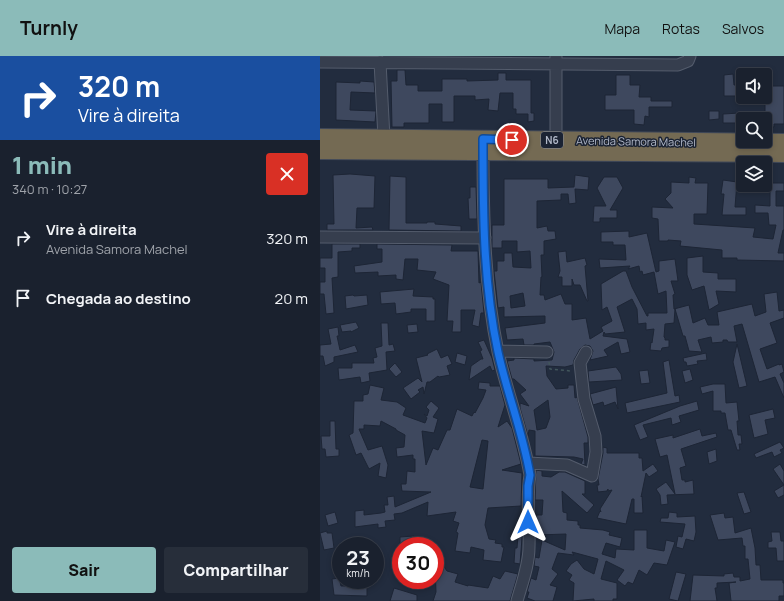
<!DOCTYPE html>
<html lang="pt">
<head>
<meta charset="utf-8">
<style>
	:root { --surface:#1a212e; --page:#272e3a; --text:#f1f3f6; --muted:#9fa3aa; --line:#383e4a; --accent:#8bbbb9 }
	body { margin:0; font-family:Manrope,sans-serif; background:var(--page); color:var(--text); height:100vh; display:flex; flex-direction:column; font-size:15px; white-space:nowrap }
	* { box-sizing:border-box; margin:0 }
	p { font-size:13px; color:var(--muted) }
	.icon { flex:none; width:22px; height:22px; fill:none; stroke:currentColor; stroke-width:2; stroke-linecap:round; stroke-linejoin:round }
	.map { position:relative; flex:1; overflow:hidden }
	.panel { display:flex; flex-direction:column; background:var(--surface); width:320px }
	.panel>* { flex:none }
	.top-card { background:#1a4fa0; color:#fff; overflow:hidden }
	.buttons { position:absolute; left:416px; top:12px; display:grid; gap:8px }
	.buttons a { display:grid; place-items:center; width:36px; height:36px; border-radius:4px; background:var(--surface); box-shadow:0 2px 6px #0003,0 0 0 1px var(--line); font-size:20px }
	.speed { position:absolute; left:12px; top:481px; display:flex; gap:8px; font-size:20px; font-weight:700; text-align:center }
	.speed>* { display:grid; place-content:center; width:52px; height:52px; border-radius:50%; background:var(--surface); box-shadow:0 2px 6px #0003,0 0 0 1px var(--line); line-height:1 }
	.speed small { font-size:10px; font-weight:400 }
	.speed .limit { border:6px solid #d22; background:#fff; color:#111 }
	.pin { position:absolute; display:grid; place-items:center; width:34px; height:34px; color:#fff; margin:-17px; border:2px solid #fff; border-radius:50%; box-shadow:0 1px 4px #0007 }
	.me { position:absolute; width:44px; margin:-22px; rotate:0deg; stroke-linejoin:round; filter:drop-shadow(0 0 3px #0008) }
	.turn { display:flex; align-items:center; gap:14px; height:84px; padding:0 12px; font-size:18px }
	.turn .icon { width:52px; height:52px; stroke-width:2.5 }
	.turn b { display:block; font-size:28px; line-height:34px }
	.round { display:grid; place-items:center; flex:none; width:42px; height:42px; border-radius:4px; background:var(--page) }
	.overview { display:flex; align-items:center; justify-content:space-between; height:68px; padding:0 12px }
	h1 { font-size:24px; font-weight:800; line-height:30px; color:var(--accent) }
	.primary-button { display:flex; gap:8px; margin-top:auto; padding:8px 12px }
	.primary-button a { flex:1; height:46px; border-radius:4px; background:var(--accent); color:#111; font-size:16px; font-weight:800; line-height:46px; text-align:center }
	.primary-button a+a { background:var(--page); color:var(--text) }
	ul { padding:0; list-style:none }
	li { display:flex; align-items:center; gap:12px; height:60px; padding:0 12px }
	li div { flex:1 }
	li b { display:block; font-size:15px }
	li em { font-style:normal }
	header { display:flex; align-items:center; gap:24px; box-sizing:border-box; height:56px; padding:0 20px; background:var(--accent); color:#111 }
	header strong { font-size:19px }
	nav { display:flex; gap:22px; margin-inline-start:auto; font-size:14px }
	main { display:flex; flex:1; min-height:0 }
	.map>svg:first-child { display:block }
	.building { fill:#3e485e; stroke:#1d2535; fill-rule:evenodd }
	.lines { fill:none; stroke-linecap:round; stroke-linejoin:round }
	.minor-casing { stroke:#545c6c; stroke-width:13 }
	.highway-casing { stroke:#414959; stroke-width:18 }
	.path { stroke:#42565c; stroke-width:1.5; stroke-dasharray:3 3; stroke-linecap:butt }
	.minor { stroke:#363e4e; stroke-width:11 }
	.highway { stroke:#746a53; stroke-width:16 }
	.route-casing { stroke:#114b97; stroke-width:10 }
	.route { stroke:#1a73e8; stroke-width:7 }
	.labels { text-anchor:middle; dominant-baseline:central; stroke-width:3; stroke-linejoin:round; paint-order:stroke }
	.shield { fill:#1b2333; stroke:#858c9c; stroke-width:1 }
	.shield-label { font-size:10px; font-weight:bold; fill:#b2b9c9 }
	.street-label { font-size:11px; fill:#b2b9c9; stroke:#1b2333 }
</style>
</head>
<body>
<header>
<strong>Turnly</strong>
<nav><a>Mapa</a><a>Rotas</a><a>Salvos</a></nav>
</header>
<main>
<section class="panel">
<div class="top-card">
<div class="turn"><svg class="icon" aria-label="right" viewBox="0 0 24 24"><path d="M7 20v-9h11M14 6l5 5-5 5"/></svg><div><b>320 m</b>Vire à direita</div></div>
</div>
<div class="overview"><div><h1>1 min</h1><p>340 m · 10:27</p></div><a class="round" style="background:#d93025;color:#fff"><svg class="icon" aria-label="close" viewBox="0 0 24 24"><path d="M6 6l12 12M18 6L6 18"/></svg></a></div>
<ul>
<li><svg class="icon" aria-label="right" viewBox="0 0 24 24"><path d="M7 20v-9h11M14 6l5 5-5 5"/></svg><div><b>Vire à direita</b><p>Avenida Samora Machel</p></div><em>320 m</em></li>
<li><svg class="icon" aria-label="arrive" viewBox="0 0 24 24"><path d="M6 21V4h12l-3 4 3 4H6"/></svg><div><b>Chegada ao destino</b></div><em>20 m</em></li>
</ul>
<div class="primary-button"><a>Sair</a><a>Compartilhar</a></div>
</section>
<div class="map">
<svg width="464" height="545" viewBox="0 0 464 545">
	<rect width="100%" height="100%" fill="#222c3e"/>
	<path class="building" d="M77 14H85L86 29H98V35H122V23H147V25L178 24V17H186V24H211V57H214V65L208 66V58H196V53H193V37H180L178 55 168 54 169 43 155 44V40H134V66H122V48H109V67H84V71H72L71 25H77Z
		M413 18 414 29H420V40H404V19Z
		M296 19H310V29H320L319 41H331V45H352V51H329V61L325 60 324 69 314 68V54H285V39H296Z
		M445 20H452V30H464V68H454V71H445Z
		M40 25 54 26 55 37 31 36 30 54 56 55 55 66 16 64V26L40 27Z
		M389 55H399V63L389 64Z
		M420 57V67H403V58Z
		M30 118 55 120 54 152H37L36 172 52 171 53 174H7V168H14L13 119Z
		M255 119 269 121 268 134 255 133 256 147 249 148 248 138H241V144L217 145V172L227 170 228 175H235L236 183 224 185V199H221L222 221H221L220 239H224L225 244 241 238 245 248H252V264L266 262 270 283 283 275 281 271 292 265 287 251 282 254 281 228 303 215H306L312 231 327 260H328V257H347L346 235 338 238 334 216 323 219 322 215 320 216 319 210 308 213 310 210 280 212 279 203 306 204 305 189H293V186H281V176L309 175V181L327 177 336 216 339 215V205L355 203 358 225H351L355 238 353 239 354 253 369 249 373 267 385 262 388 269H399L397 256 432 248 435 260 446 256 444 238 457 236 459 255 464 254V262L450 267 457 287 440 293 447 313 459 308V309L462 308 464 316 460 318 464 327V342L455 321 439 326 422 268 414 270 417 286H408L407 284H403V286L392 287 391 281 378 284 382 296 369 295 365 280H363L355 253 354 267 345 268 344 281 345 282V284H349V291L342 292 341 295 330 294 331 286 332 287 334 273 326 274V267L318 268 317 253 312 243 297 251 305 276 285 278 284 276 283 280 307 283 310 296 301 298 298 286 284 294 288 300 270 304 273 295 270 290 265 289 260 293 254 304 253 309 245 311 226 310 227 320 236 333 248 332V329H254L255 342 257 341 268 381V387H264L265 409 261 408 263 403 254 401 215 400V375L209 374 208 380 200 352V347L209 350 200 338 206 334 194 323H192L187 305 194 304V302L214 303V305L232 304 234 296 230 286 214 288V289H204L203 283 187 284 185 272 225 267V260L184 261V251L178 252 174 215H177V205H184V197H192L193 211 211 212 210 195 197 196V185H182V192H172V169H184V123H228V132L254 131ZM203 237 205 250 191 252 190 240ZM228 344 230 361 226 372 217 374 214 354Z
		M70 120 86 121V167H107V166H115V168L141 170V175L69 174Z
		M284 121H297L303 132 290 154H297V162H280V166H273L274 150H286L277 132Z
		M369 121 376 122 375 127H388L387 158H374V168L435 172 433 181 453 183 456 169H449L448 157H435V149L450 150V127H464V135H456V150H464V174H463L458 197H464V205L417 204V202H402V194L360 190 361 185 348 184V185H339L338 163 332 162V151L353 152 345 143 351 137V126L369 127Z
		M403 124 417 126 415 151H426V159H402L404 138H401Z
		M150 131H156L157 163H149L148 142H150Z
		M12 188H40V192H32V195L18 196V221L12 222 14 257 6 258 4 238H0V226H5V212H0V202H12Z
		M57 188 132 189 131 195H158L159 227 161 226 164 257H161L159 271 152 269 155 254H141V276H132L133 265H127L129 229 113 223 116 216 97 214 98 203H85L83 224 76 223V219L58 220V216L35 217 34 210 62 206V193H57Z
		M246 195 247 206 265 202 267 209 265 210 268 245H267L260 229H254L252 223V230H242V221H238L240 215 238 196Z
		M383 200V216L398 217V223H416V236L396 235 399 248 389 254 384 230 372 234 367 219V202Z
		M94 233 93 240 113 241V243H115V265H106V253H91V256L76 258 75 247 61 248 60 236Z
		M33 239 34 240 47 239 48 249 26 253 25 240Z
		M36 266 39 272 31 276V275L22 276 20 269Z
		M61 267H68L69 289 73 288 75 295 66 296 67 314 49 317 50 325 41 327 40 321 19 324 18 312H32V307H54L53 302 57 301 55 292 62 290Z
		M97 268 98 276 88 277 87 269Z
		M18 271 19 280H17L20 294 35 289 38 296 14 301V306L5 310 3 300H0V289L11 288 8 273Z
		M164 284 172 302 175 314 172 315 170 310 149 324 151 310 161 303H163L160 295 162 294 158 286Z
		M417 288 427 330 419 332 413 306Z
		M117 293 121 302 128 299 132 308 127 310 130 319 119 321 118 320 110 326H107L104 338 103 331 98 334 100 336 91 343 83 332 98 322 102 326 96 302 108 299 107 298Z
		M137 297 147 300 145 309 135 306Z
		M386 297 387 304 377 305 378 308 367 310 366 306H364L363 302Z
		M349 304 355 340 359 339 360 346 307 357 305 347 347 337 343 306Z
		M75 307 82 316 76 321 69 313Z
		M296 311 301 318 302 324 269 326 268 315Z
		M370 313 373 324 365 327 362 315Z
		M328 314 330 327 321 328 319 315Z
		M159 326 170 327V330H180L185 349 178 371 187 365 192 372 201 408 182 414 202 417 201 450 168 452 165 469 169 483 176 484 175 487 182 488V491H184L181 506 163 504 164 494 151 491 150 497 135 495 138 477 136 476 139 467 133 465 136 456 107 460 108 446 82 457 74 458 75 464 65 465 66 471 58 472V468L35 471V455L44 454V459L61 457 65 456 64 449H68L67 441 74 440 75 451 111 436 82 435 81 428H86L87 415 95 416V403H93V399L77 401 76 392 84 391 85 379 76 374V373L61 365 60 370 44 369V373H39L48 394 62 390 68 409 66 422 58 420 60 407 49 413 41 397 36 399 29 379 33 377 34 345H43V339L48 338 50 329 64 332 61 344 77 346 86 352 83 359 105 367 107 362 104 358 107 360 109 354 106 351 111 345 119 352 113 361 118 363 114 377 102 375 106 409 113 392 118 394 127 374H130L137 353 152 360 154 356 155 357 163 342 166 334 158 333ZM162 384 168 385 163 433 150 431Z
		M393 328H405L406 347 417 346 419 365H417L418 379H421L422 388H419L420 394H417L411 374H408L405 357H401V355H393V335L382 338 380 331Z
		M296 331 298 353 295 346 284 350 283 346 273 349 270 338Z
		M377 345 379 354 359 360 361 366 352 369 351 362 323 369 328 381 320 384 314 369 360 350Z
		M453 353 455 362 445 364 448 378 434 382 429 359Z
		M10 365H15L16 393H19V400L6 401 5 393H2L1 380H10Z
		M380 373 382 380 396 377 397 381 361 393 366 410 360 412 362 424H365V426L373 424 374 438 347 439 348 448 341 449 340 439 336 433 346 426 355 438 347 399 340 401 335 383 353 379V382Z
		M460 386 464 392 460 394 462 397 454 401 452 396 436 402 434 398Z
		M283 391 287 392V397H319V402H322L323 415 333 408 338 415 329 421 326 417 321 441 322 440 323 457H314V443H312L306 468 277 462 280 455 281 456 280 453 292 434 288 435V433L287 435 278 436 277 429H279L278 423 283 397Z
		M396 393 397 405 389 408 387 396Z
		M460 408 464 415V429L453 413Z
		M216 414 222 415V420L231 421 239 416H245L265 425V438H262L274 449 267 457 242 435 243 456 247 457V464L258 465V469H260V472L283 474 290 476 289 479 302 482 300 491 286 487 282 498 295 502 296 493 314 494V474H327V492L344 495 346 484 355 486 347 509 334 507 327 519 319 514 313 528 308 526 305 530 297 524 304 514 286 505 281 523 297 527V543H293V545H274V543L253 545 254 527 249 524 252 519 246 515 251 508 257 504 264 513 274 518 278 503 252 496 254 499 238 497 232 513 238 518 230 529 237 531 233 545H215L207 542 209 536H207L211 522 216 524 219 511 214 510 215 501 219 502 222 484 245 494 246 478 216 479V459H222L223 444H215Z
		M464 429V439L458 442 454 435Z
		M424 436 431 456 424 458 417 437Z
		M15 456 18 467 8 470 5 459Z
		M349 456 357 457V461L375 460 376 476 374 485 366 483 363 493 356 491 358 480 362 481 365 468 340 466 341 462H348Z
		M404 457 405 462 413 461 415 477 431 472 435 492 436 509H440L441 524H463V527H464V540H459V545H411L409 527 416 526 397 527V532H395L397 545H370L373 519 404 520V518L413 517 414 521H420V525L430 523 428 503H425V490H423L422 482 398 484 390 459Z
		M200 472H202V482L200 508 194 507 195 492H197L198 480H200Z
		M7 475V477H12L14 492 4 494 0 477Z
		M451 476H460L461 485H464V505H457L456 492H448V486L452 485Z
		M94 480V490H80V481Z
		M121 506 127 515 138 518 135 526 148 530V529L168 532 173 520 180 523 185 515 198 518 190 545H113L116 536 115 510Z
		M356 516 366 518 358 545 349 543Z
		M19 522 21 530H47V540L14 539 12 523Z
		M74 532 97 539V545H70Z"/>
	<g class="lines">
		<defs>
			<path id="minor" d="M0 6 358 9 368 5 370 0
				M60 6 64 82
				M236 84V0
				M163 90C163 158 164 229 178 296 187 337 203 377 210 419 206 443 210 467 209 491 209 509 202 527 197 545
				M0 181 165 182
				M178 295 227 296
				M208 407 247 409 272 420 276 396 275 380 264 343 260 307 266 296"/>
			<path id="highway" d="M0 81 464 86
				M0 95 464 98"/>
		</defs>
		<use href="#minor" class="minor-casing"/>
		<use href="#highway" class="highway-casing"/>
		<path class="path" d="M229 306 230 313 251 315"/>
		<use href="#minor" class="minor"/>
		<use href="#highway" class="highway"/>
	</g>
	<g class="lines">
		<defs>
			<path id="route" d="M192 84 163 83C163 154 163 226 178 296 187 337 203 377 210 419L208 430V466"/>
		</defs>
		<use href="#route" class="route-casing"/>
		<use href="#route" class="route"/>
	</g>
	<g class="labels">
		<rect class="shield" x="221" y="76" width="22" height="16" rx="3"/>
		<g class="shield-label">
			<text x="232" y="84">N6</text>
		</g>
		<g class="street-label">
			<text transform="translate(316 85) rotate(1)">Avenida Samora Machel</text>
		</g>
	</g>
</svg>
<div class="buttons">
<a><svg class="icon" aria-label="sound" viewBox="0 0 24 24"><path d="M4 9h4l5-4v14l-5-4H4zM17 9q2 3 0 6"/></svg></a>
<a><svg class="icon" aria-label="search" viewBox="0 0 24 24"><circle cx="10" cy="10" r="6"/><path d="M15 15l6 6"/></svg></a>
<a><svg class="icon" aria-label="layers" viewBox="0 0 24 24"><path d="M12 4l9 5-9 5-9-5zM3 14l9 5 9-5"/></svg></a>
</div>
<div class="speed"><div>23<small>km/h</small></div><div class="limit">30</div></div>
<div class="pin" style="left:192px;top:84px;background:#d93025"><svg class="icon" aria-label="arrive" viewBox="0 0 24 24"><path d="M6 21V4h12l-3 4 3 4H6"/></svg></div>
<svg class="me" style="left:208px;top:466px" viewBox="-20 -20 40 40"><path d="M0-17L14 15 0 8-14 15z" fill="#1a73e8" stroke="#fff" stroke-width="4"/></svg>
</div>
</main>
</body>
</html>
